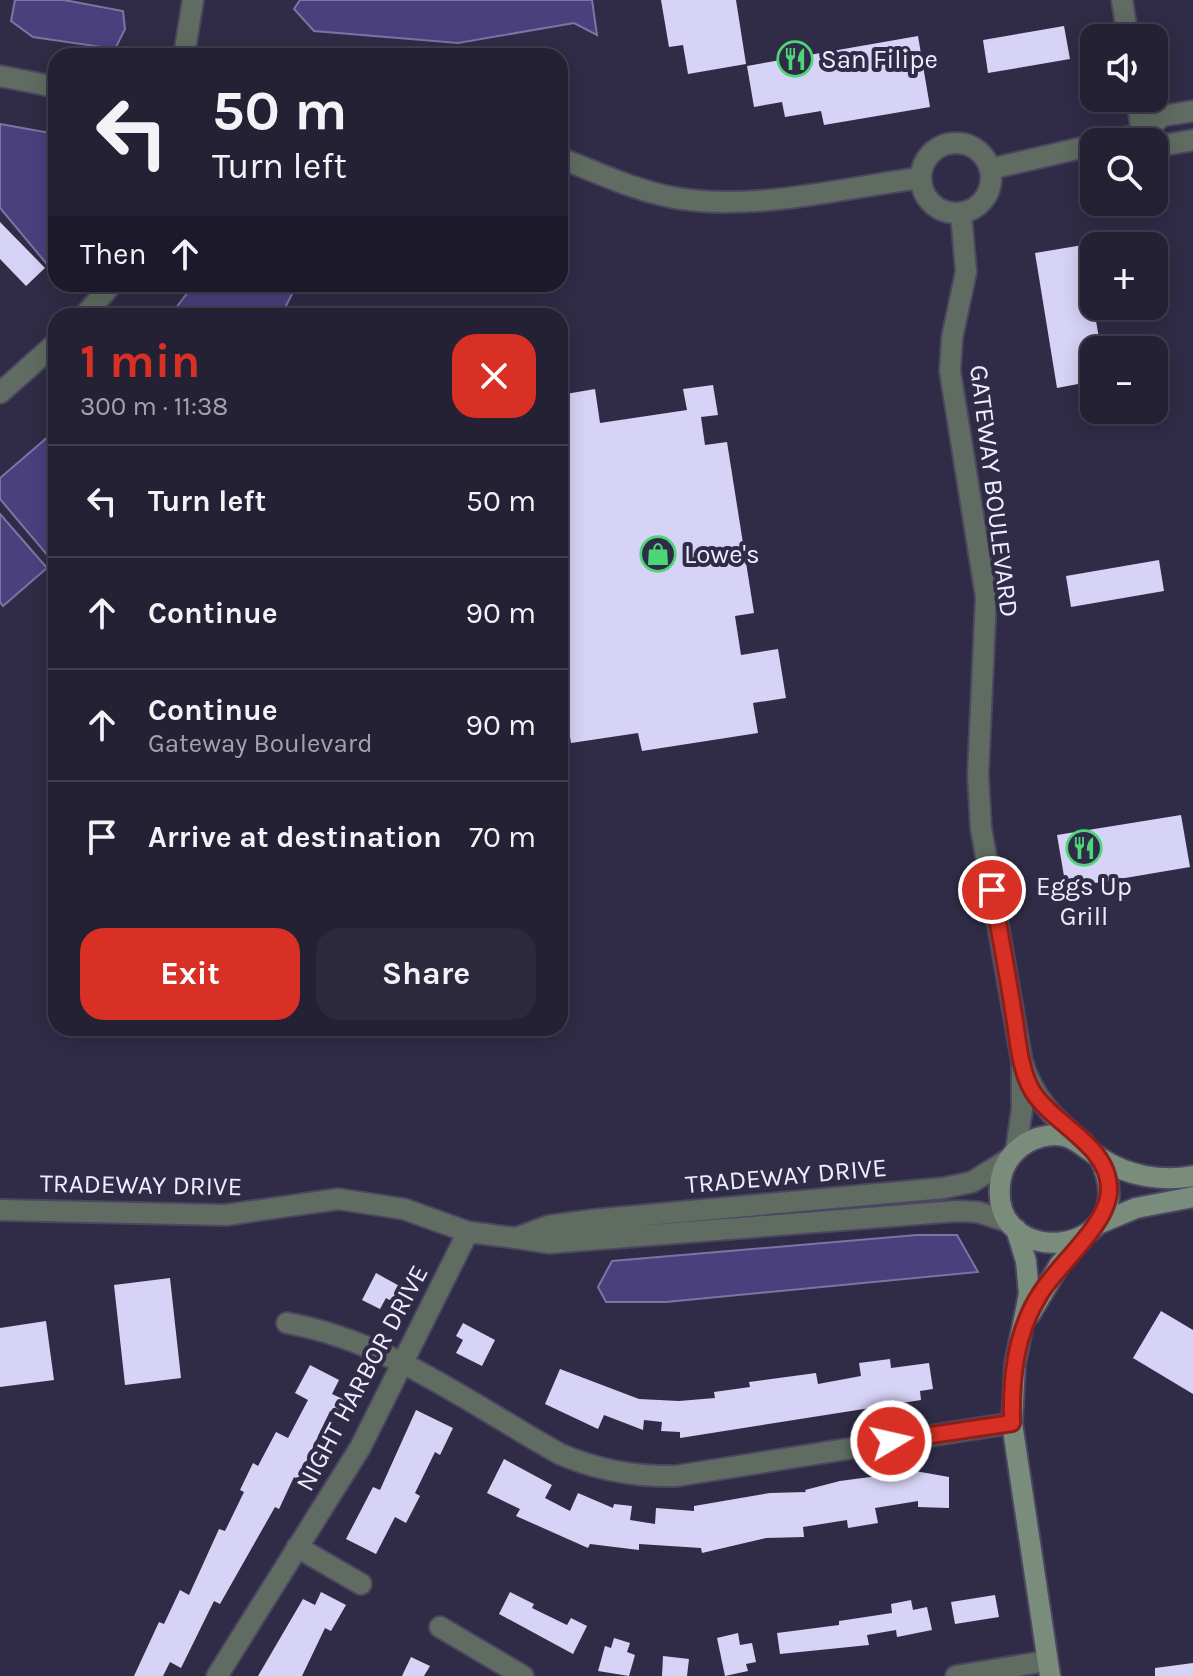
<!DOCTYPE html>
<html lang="en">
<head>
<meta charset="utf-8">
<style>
	:root { --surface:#242135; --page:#2c293d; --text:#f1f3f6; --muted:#a3a3ad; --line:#413e50; --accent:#d93025 }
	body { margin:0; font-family:Karla,sans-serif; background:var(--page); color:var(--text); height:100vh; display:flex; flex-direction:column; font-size:30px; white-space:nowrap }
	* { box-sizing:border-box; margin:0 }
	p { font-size:26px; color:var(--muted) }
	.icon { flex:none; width:44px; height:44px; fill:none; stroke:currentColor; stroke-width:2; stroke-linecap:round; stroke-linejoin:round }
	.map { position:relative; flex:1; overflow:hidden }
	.sheet { position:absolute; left:48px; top:308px; width:520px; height:728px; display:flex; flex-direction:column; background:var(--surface); border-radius:24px; box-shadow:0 4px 20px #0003,0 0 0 2px var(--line) }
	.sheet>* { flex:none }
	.top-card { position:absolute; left:48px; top:48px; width:520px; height:244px; border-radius:24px; box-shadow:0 4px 20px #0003,0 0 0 2px var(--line); background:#242135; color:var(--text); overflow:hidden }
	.fabs { position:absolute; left:1080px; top:24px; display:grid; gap:16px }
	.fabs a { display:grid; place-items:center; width:88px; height:88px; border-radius:16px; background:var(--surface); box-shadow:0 4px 20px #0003,0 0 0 2px var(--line); font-size:40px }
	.pin { position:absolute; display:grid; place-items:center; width:68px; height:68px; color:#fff; margin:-34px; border:4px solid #fff; border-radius:50%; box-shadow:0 2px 8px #0007 }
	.me { position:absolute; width:88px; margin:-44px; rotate:81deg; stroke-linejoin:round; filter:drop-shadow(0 0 6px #0008) }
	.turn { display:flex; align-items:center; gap:28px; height:168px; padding:0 32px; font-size:36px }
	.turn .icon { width:104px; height:104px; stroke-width:2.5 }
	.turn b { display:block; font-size:56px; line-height:68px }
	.then { display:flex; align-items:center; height:76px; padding:0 32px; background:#0003; gap:16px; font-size:30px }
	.round { display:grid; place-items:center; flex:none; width:84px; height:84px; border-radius:24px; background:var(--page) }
	.summary { display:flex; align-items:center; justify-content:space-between; height:136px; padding:0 32px }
	h1 { font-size:48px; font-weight:700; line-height:60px; color:var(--accent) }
	.primary-button { display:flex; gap:16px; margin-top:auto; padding:16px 32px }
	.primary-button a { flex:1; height:92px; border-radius:24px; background:var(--accent); color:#fff; font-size:32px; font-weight:700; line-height:92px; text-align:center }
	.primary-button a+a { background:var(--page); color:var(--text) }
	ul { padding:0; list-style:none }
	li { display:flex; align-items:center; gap:24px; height:112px; padding:0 32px; border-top:2px solid var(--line) }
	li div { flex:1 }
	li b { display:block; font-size:30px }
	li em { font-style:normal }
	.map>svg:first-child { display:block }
	.water { fill:#4b407e; stroke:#7c74a5; stroke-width:2 }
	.building { fill:#d6d3f6 }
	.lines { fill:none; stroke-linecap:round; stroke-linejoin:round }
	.street-casing { stroke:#4b4761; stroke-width:24 }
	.secondary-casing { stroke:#4b4761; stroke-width:24 }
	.street { stroke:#606c62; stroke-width:20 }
	.secondary { stroke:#7a8d7d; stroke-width:20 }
	.route-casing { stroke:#8d1f18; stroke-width:20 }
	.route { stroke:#d93025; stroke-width:14 }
	.labels { text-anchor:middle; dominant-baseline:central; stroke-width:8; stroke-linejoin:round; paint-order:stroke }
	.poi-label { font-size:26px; fill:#eeedff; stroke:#302c47; text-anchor:start }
	.street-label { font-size:26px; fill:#eeedff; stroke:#302c47 }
</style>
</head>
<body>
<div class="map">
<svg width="1193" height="1676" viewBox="0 0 1193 1676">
	<rect width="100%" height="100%" fill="#302c47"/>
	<path class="water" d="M15 0H64L123 11 125 29 115 49 33 37 11 21Z
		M300 0H592L597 35 574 23 458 43 314 31 294 9Z
		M0 124 56 134V269H51L0 208Z
		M194 284H297L281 316H170Z
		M56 430V561L54 563 0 499V478Z
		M0 514 47 568 3 606 0 602Z
		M917 1235H957L978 1272 666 1302H606L598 1287 612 1261Z"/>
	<path class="building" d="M661 0H736L746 64 688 74 683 45 669 47Z
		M1064 26 1070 59 988 73 983 40Z
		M918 36 930 107 824 125 821 111 785 117 782 102 754 107 747 66Z
		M0 222 45 268 26 286 0 259Z
		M1083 245 1101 350H1094V381L1057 388 1035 253Z
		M713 385 718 415 701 417 705 445 727 442 754 613 735 616 741 655 778 649 786 698 753 703 758 733 642 751 638 733 571 743 560 673V395L595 389 600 423 687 410 683 389Z
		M1159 560 1164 591 1071 607 1066 576Z
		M1181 815 1190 867 1066 888 1057 835Z
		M376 1273 403 1288 395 1303 386 1298 380 1309 362 1300Z
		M170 1278 181 1378 125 1385 114 1285Z
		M1161 1311 1193 1330V1394L1133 1358Z
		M46 1321 54 1380 0 1387V1328Z
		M463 1323 495 1340 482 1366 456 1353 463 1340 456 1336Z
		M890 1359 891 1368 929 1363 933 1389 920 1391 921 1400 680 1438V1432L661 1431 662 1422 644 1420 643 1430 604 1415 598 1429 545 1404 560 1369 639 1399 679 1401 715 1398 714 1392 750 1387 749 1382 816 1373 818 1384 861 1376 859 1363Z
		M310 1365 339 1380 332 1394 345 1400 337 1415 330 1411 298 1479 294 1477 279 1509 275 1507 220 1604 214 1601 181 1668 170 1662 163 1676H134L159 1622 164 1624 180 1590 189 1595 219 1529 225 1531 244 1492 240 1490 253 1463 258 1466 276 1432 288 1438 308 1400 295 1393Z
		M416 1410 453 1428 440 1455 435 1452 415 1493 420 1496 406 1523 395 1517 376 1554 346 1539 373 1487 380 1490Z
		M504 1459 552 1485 545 1498 570 1511 578 1493 613 1508 614 1504 632 1506 630 1520 655 1524 656 1508 694 1511V1506L770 1493 806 1492 805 1490 840 1481 915 1471 949 1477V1508L918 1507V1501L875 1508 878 1523 848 1528 847 1520 803 1527 804 1537 766 1538 702 1553 701 1548 639 1544V1550L590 1544 588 1548 516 1516 520 1509 487 1493Z
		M321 1592 346 1605 331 1631 325 1628 302 1676H258L303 1599 315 1605Z
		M510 1592 534 1604 532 1608 567 1625 571 1618 587 1626 573 1654 499 1614Z
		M995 1595 999 1617 955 1624 951 1602Z
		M911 1600 913 1610 927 1607 932 1630 897 1637 896 1630 867 1635 869 1645 780 1654 777 1633 839 1625V1621L892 1613 891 1604Z
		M738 1633 740 1645 752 1643 756 1662 746 1664 748 1671 725 1676 717 1638Z
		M614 1638 630 1643 627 1652 635 1655 629 1676 598 1671 605 1646 611 1648Z
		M663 1656 689 1659 687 1676H662Z
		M411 1657 430 1666 424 1676H402Z
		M1193 1663V1676H1155V1668Z"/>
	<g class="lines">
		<defs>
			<path id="street" d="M1122 0 1128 38
				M184 56 193 0
				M0 76 56 87
				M1137 98 1142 134
				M1142 134 1165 145 1193 140
				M1109 142 1142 134 1162 116 1193 111
				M921 178a35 35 0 1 1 70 0a35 35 0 1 1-70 0Z
				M560 158C599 173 640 193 682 199 760 210 843 188 920 178
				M990 169 1094 145
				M961 213 966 272 952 338 950 371 986 597 978 775 981 828 1022 1062
				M84 316 112 284
				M0 393 56 343
				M1016 1151 1022 1109V1062C1034 1099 1054 1119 1084 1143
				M1009 1159 972 1182 944 1188 592 1220 548 1226 516 1238 549 1243 957 1211 978 1212 1009 1222
				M0 1210 226 1215 338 1199 404 1209 468 1232 516 1238
				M287 1323C389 1341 472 1405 560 1454 597 1470 636 1477 676 1476L1012 1423
				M297 1547 361 1584
				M440 1627 523 1676
				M217 1676 360 1448 468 1232
				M956 1676 1047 1661"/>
			<path id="secondary" d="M1099 1157C1150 1259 983 1275 1001 1178 1005 1158 1021 1142 1041 1137 1068 1129 1080 1145 1100 1158 1128 1176 1161 1182 1193 1176
				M1098 1224 1136 1208 1193 1197
				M1016 1229 1026 1261 1029 1294 1015 1364 1012 1423 1050 1676
				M1030 1314 1060 1264 1082 1239"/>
		</defs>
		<use href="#street" class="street-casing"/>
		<use href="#secondary" class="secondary-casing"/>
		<use href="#street" class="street"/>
		<use href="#secondary" class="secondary"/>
	</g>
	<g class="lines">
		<defs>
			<path id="route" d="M891 1441 1012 1423C1011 1379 1015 1333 1040 1294 1058 1264 1109 1224 1109 1190 1110 1146 1055 1126 1033 1092 1019 1070 1018 1036 1013 1010 1007 970 999 930 992 890"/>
		</defs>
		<use href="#route" class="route-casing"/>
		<use href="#route" class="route"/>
	</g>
	<defs>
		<symbol id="restaurant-ring" viewBox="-11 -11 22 22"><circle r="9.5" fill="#302c47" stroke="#4dd676" stroke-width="1.5"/><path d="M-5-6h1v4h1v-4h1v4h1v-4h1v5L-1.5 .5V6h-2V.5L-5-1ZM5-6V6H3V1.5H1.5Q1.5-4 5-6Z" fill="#4dd676"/></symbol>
		<symbol id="shop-ring" viewBox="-11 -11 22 22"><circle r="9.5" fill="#302c47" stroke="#4dd676" stroke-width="1.5"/><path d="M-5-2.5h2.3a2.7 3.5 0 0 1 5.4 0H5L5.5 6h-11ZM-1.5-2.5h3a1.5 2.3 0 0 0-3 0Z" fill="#4dd676"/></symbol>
	</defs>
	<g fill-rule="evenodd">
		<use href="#restaurant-ring" x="775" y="39" width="40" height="40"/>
		<use href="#shop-ring" x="638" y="534" width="40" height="40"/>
		<use href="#restaurant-ring" x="1064" y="828" width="40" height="40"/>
	</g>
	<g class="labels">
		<g class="poi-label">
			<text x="821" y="59">San Filipe</text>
			<text x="684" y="554">Lowe's</text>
			<text x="1084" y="886" text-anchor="middle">Eggs Up<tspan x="1084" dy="30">Grill</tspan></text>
		</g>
		<g class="street-label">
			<text transform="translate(994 491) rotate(83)">GATEWAY BOULEVARD</text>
			<text transform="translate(786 1176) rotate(-5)">TRADEWAY DRIVE</text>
			<text transform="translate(141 1185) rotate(1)">TRADEWAY DRIVE</text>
			<text transform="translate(362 1378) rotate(-62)">NIGHT HARBOR DRIVE</text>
		</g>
	</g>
</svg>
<div class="fabs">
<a><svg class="icon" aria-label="sound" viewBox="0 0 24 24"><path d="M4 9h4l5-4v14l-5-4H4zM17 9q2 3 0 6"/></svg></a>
<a><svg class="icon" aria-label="search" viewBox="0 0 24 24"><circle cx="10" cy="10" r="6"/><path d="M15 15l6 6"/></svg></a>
<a>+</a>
<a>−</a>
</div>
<div class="pin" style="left:992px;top:890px;background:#d93025"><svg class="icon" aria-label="arrive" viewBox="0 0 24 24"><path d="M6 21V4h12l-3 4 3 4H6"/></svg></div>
<svg class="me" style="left:891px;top:1441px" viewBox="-20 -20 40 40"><circle r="17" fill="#d93025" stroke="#fff" stroke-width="3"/><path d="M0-11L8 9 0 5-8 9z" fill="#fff"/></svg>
<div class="top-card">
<div class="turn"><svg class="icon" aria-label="left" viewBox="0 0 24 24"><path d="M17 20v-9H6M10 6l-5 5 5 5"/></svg><div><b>50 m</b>Turn left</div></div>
<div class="then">Then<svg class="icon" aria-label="ahead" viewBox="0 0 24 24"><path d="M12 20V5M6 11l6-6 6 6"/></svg></div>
</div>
<section class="sheet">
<div class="summary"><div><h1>1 min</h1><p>300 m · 11:38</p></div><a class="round" style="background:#d93025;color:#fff"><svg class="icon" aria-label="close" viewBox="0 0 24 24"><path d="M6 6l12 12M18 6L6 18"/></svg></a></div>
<ul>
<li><svg class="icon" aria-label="left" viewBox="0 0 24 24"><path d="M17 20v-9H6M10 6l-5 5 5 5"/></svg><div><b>Turn left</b></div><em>50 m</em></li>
<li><svg class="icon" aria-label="ahead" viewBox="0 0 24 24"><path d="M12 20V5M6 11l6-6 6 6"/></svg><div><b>Continue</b></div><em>90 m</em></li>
<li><svg class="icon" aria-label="ahead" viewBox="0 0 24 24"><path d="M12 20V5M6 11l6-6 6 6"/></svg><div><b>Continue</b><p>Gateway Boulevard</p></div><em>90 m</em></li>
<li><svg class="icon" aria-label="arrive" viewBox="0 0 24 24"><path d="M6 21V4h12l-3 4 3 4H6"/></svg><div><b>Arrive at destination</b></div><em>70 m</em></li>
</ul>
<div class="primary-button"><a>Exit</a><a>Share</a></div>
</section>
</div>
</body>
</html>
